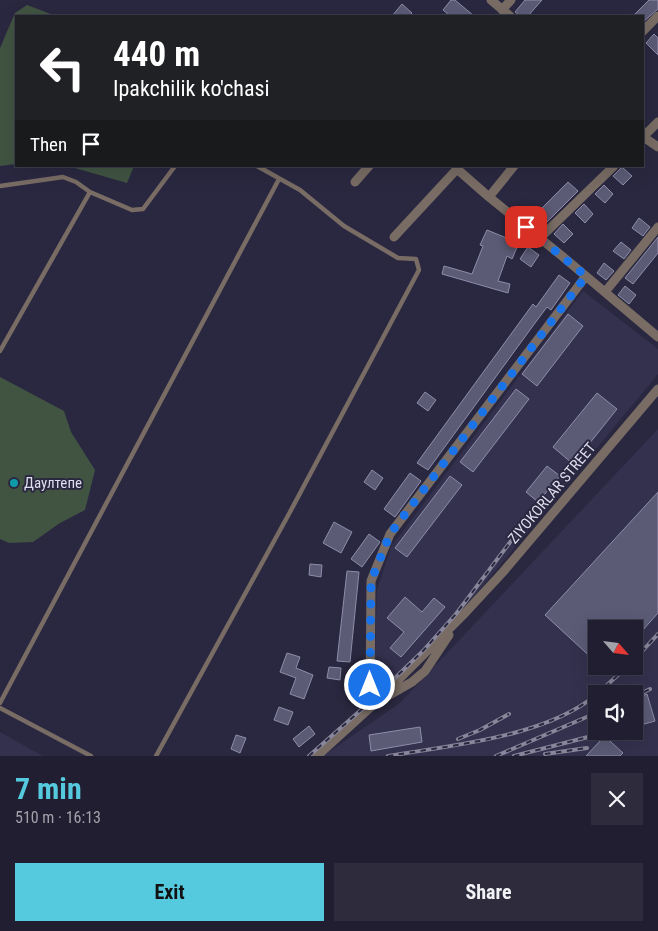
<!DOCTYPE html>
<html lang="en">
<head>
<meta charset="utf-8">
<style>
	:root { --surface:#201e30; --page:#2d2b3c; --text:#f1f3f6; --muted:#a2a2ab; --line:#3d3c4c; --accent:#55cadf }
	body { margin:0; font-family:"Roboto Condensed",sans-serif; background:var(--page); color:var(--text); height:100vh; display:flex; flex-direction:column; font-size:19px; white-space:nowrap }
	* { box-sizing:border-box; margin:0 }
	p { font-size:16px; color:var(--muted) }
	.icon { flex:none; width:28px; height:28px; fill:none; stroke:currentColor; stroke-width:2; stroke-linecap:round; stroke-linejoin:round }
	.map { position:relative; height:756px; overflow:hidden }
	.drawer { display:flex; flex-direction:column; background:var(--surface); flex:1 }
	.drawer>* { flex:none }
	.hud { position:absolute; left:15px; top:15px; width:629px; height:152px; border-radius:0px; box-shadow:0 5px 20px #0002,0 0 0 1px var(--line); background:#202124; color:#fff; overflow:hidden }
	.needle { width:32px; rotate:118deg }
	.tools { position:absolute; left:588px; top:620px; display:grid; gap:10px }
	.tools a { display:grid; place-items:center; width:55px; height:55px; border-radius:0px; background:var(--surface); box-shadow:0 5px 20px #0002,0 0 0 1px var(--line); font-size:25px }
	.pin { position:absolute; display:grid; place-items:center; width:42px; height:42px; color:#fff; margin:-21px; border-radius:10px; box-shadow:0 2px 8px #0006 }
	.me { position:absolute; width:55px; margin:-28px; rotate:0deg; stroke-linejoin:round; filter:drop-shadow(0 0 4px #0008) }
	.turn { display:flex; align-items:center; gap:18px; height:105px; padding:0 15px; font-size:22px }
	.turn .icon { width:65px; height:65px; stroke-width:2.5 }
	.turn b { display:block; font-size:35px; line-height:42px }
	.then { display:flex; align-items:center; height:48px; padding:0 15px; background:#0003; gap:10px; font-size:19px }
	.round { display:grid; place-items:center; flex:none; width:52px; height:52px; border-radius:0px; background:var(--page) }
	.head { display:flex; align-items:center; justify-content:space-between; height:85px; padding:0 15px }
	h1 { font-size:30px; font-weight:700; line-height:38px; color:var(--accent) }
	.primary-button { display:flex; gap:10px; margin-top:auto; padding:10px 15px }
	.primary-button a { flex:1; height:58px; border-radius:0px; background:var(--accent); color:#111; font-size:20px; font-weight:700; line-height:58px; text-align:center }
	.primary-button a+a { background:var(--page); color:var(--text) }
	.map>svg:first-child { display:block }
	.built { fill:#34314e; fill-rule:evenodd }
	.green { fill:#415442 }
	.building { fill:#5c5b76; stroke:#8e8daa }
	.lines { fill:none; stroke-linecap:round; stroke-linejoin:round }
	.service { stroke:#786c64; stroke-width:4.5 }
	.minor { stroke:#786c64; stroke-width:9 }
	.rail-casing { stroke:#88869a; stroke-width:4 }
	.rail { stroke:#2a2840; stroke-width:2; stroke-dasharray:5.5; stroke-linecap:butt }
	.route { stroke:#1a73e8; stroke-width:9; stroke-dasharray:0 16.2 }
	.culture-dot { fill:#0f9aa8; stroke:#2a2840; stroke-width:2 }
	.labels { text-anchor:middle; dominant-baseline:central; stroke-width:4; stroke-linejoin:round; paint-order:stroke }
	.poi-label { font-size:15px; fill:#dfdeee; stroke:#2a2840; text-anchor:start }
	.street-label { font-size:15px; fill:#dfdeee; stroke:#2a2840 }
</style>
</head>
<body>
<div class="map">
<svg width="658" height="756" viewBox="0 0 658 756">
	<rect width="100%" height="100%" fill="#2a2840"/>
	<path class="built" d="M583 291 658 349V374L453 622 380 689 374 686 377 590 391 547Z
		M658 429V756H323L400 703ZM596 629H634V666H596ZM596 694H634V731H596Z
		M0 732 43 756H0Z"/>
	<path class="green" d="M27 5 56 16H16V164L0 166V48L15 13Z
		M68 166H134L127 183Z
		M0 377 64 411 71 432 95 470 85 510 60 523 33 542 9 543 0 539Z"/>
	<path class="building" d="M451 0H455L474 16H450L443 10Z
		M525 0H542L528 16H520L515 12Z
		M649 0H658V9L642 23V16H633Z
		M402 4 412 13 409 16H392Z
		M654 34 658 38V55L646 43Z
		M622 167 632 176 623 185 613 176Z
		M568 182 578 191 543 226 533 217Z
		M604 185 613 194 605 203 595 194Z
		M584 204 593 214 585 223 575 213Z
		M639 218 650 227 643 236 632 228Z
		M563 224 573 234 564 243 554 234Z
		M487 230 519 243 512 259 507 256 498 281 510 284 508 293 442 274 444 266 472 274 483 246 480 245Z
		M658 237V253L633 284 625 278Z
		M621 242 631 250 624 259 613 251Z
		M528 247 539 255 531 267 520 259Z
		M604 263 614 271 606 280 597 273Z
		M559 275 570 283 551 310 547 307 535 323 428 470 417 463 533 304 536 307Z
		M625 286 636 295 629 304 618 295Z
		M568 314 583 326 537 386 522 374Z
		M516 389 529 399 473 472 460 462Z
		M425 392 436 400 428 411 417 403Z
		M597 393 617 409 573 464 553 447Z
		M547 466 560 476 538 502 526 492Z
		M372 470 383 478 375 490 364 482Z
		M410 473 421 481 395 517 384 509Z
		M450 476 462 485 407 557 395 548Z
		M658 492V613L634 640V629H596V662L545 615Z
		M334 522 352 532 341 553 323 543Z
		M369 534 380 542 362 567 351 559Z
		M310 564 322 565 321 577 309 575Z
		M347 571 359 572 350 662 337 661Z
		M405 597 422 612 434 598 445 607 401 657 390 648 404 632 387 618Z
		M287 653 300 657 296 668 313 675 304 699 290 694 296 678 280 672Z
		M329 667 341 668 340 680 327 678Z
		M647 694 655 721 634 727V699Z
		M279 707 293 712 288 725 274 720Z
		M309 726 315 734 299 747 293 739Z
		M420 727 422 742 371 751 369 735Z
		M597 731H599L623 753 620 756H586L600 741Z
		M236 735 246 738 240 753 231 749Z"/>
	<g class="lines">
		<path class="service" d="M0 186 63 177 76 182 90 192 132 210 143 209 175 166
			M0 351 90 192
			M0 703 279 179
			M0 708 91 756
			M156 756 290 512 419 270 416 259 398 258 344 226 300 190 257 166"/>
		<path class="minor" d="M491 0 510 16
			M502 10 511 0
			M642 32 658 16
			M642 136 658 147
			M642 138 658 122
			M514 166 489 197 562 256 658 337
			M355 182 369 166
			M394 237 457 169 489 197
			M540 238 614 166
			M605 292 658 227
			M384 698 412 682 425 671 449 635
			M372 706 370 702 371 581 390 534 586 276
			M317 756 372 706 465 613 503 572 658 389"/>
		<defs>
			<path id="rail" d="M634 660 658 634
				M597 694 628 666
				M634 697 650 689
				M458 739 480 730 509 714
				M545 754 587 748
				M309 756 370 702 423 651 456 614 529 517
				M388 756C453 745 545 737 596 695
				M496 756 596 713
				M514 756 592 736"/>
		</defs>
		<use href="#rail" class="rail-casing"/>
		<use href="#rail" class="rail"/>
	</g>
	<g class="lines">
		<path class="route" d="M370 685 371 581 390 534 586 276 526 227"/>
	</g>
	<circle class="culture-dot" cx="14" cy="483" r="5"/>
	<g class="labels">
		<g class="poi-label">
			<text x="24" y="483">Даултепе</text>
		</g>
		<g class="street-label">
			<text transform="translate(552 493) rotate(-50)">ZIYOKORLAR STREET</text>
		</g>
	</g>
</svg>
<div class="tools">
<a><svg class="needle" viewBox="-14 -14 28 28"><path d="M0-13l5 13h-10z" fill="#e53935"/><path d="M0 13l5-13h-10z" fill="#a2a2ab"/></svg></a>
<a><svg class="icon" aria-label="sound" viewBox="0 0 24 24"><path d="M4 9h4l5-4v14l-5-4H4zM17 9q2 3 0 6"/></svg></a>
</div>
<div class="pin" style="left:526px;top:227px;background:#d93025"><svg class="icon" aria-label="arrive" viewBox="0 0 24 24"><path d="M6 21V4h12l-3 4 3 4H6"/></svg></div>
<svg class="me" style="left:370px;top:685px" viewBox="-20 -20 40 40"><circle r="17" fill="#1a73e8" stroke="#fff" stroke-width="3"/><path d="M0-11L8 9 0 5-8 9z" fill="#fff"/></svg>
<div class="hud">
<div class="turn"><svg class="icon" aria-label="left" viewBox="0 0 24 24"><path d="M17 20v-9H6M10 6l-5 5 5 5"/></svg><div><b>440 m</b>Ipakchilik ko'chasi</div></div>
<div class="then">Then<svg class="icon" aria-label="arrive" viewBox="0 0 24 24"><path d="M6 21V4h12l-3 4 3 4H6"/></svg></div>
</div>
</div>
<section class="drawer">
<div class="head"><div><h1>7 min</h1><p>510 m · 16:13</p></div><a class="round"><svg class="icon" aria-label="close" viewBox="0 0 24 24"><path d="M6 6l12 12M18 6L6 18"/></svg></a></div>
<div class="primary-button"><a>Exit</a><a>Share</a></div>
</section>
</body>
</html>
